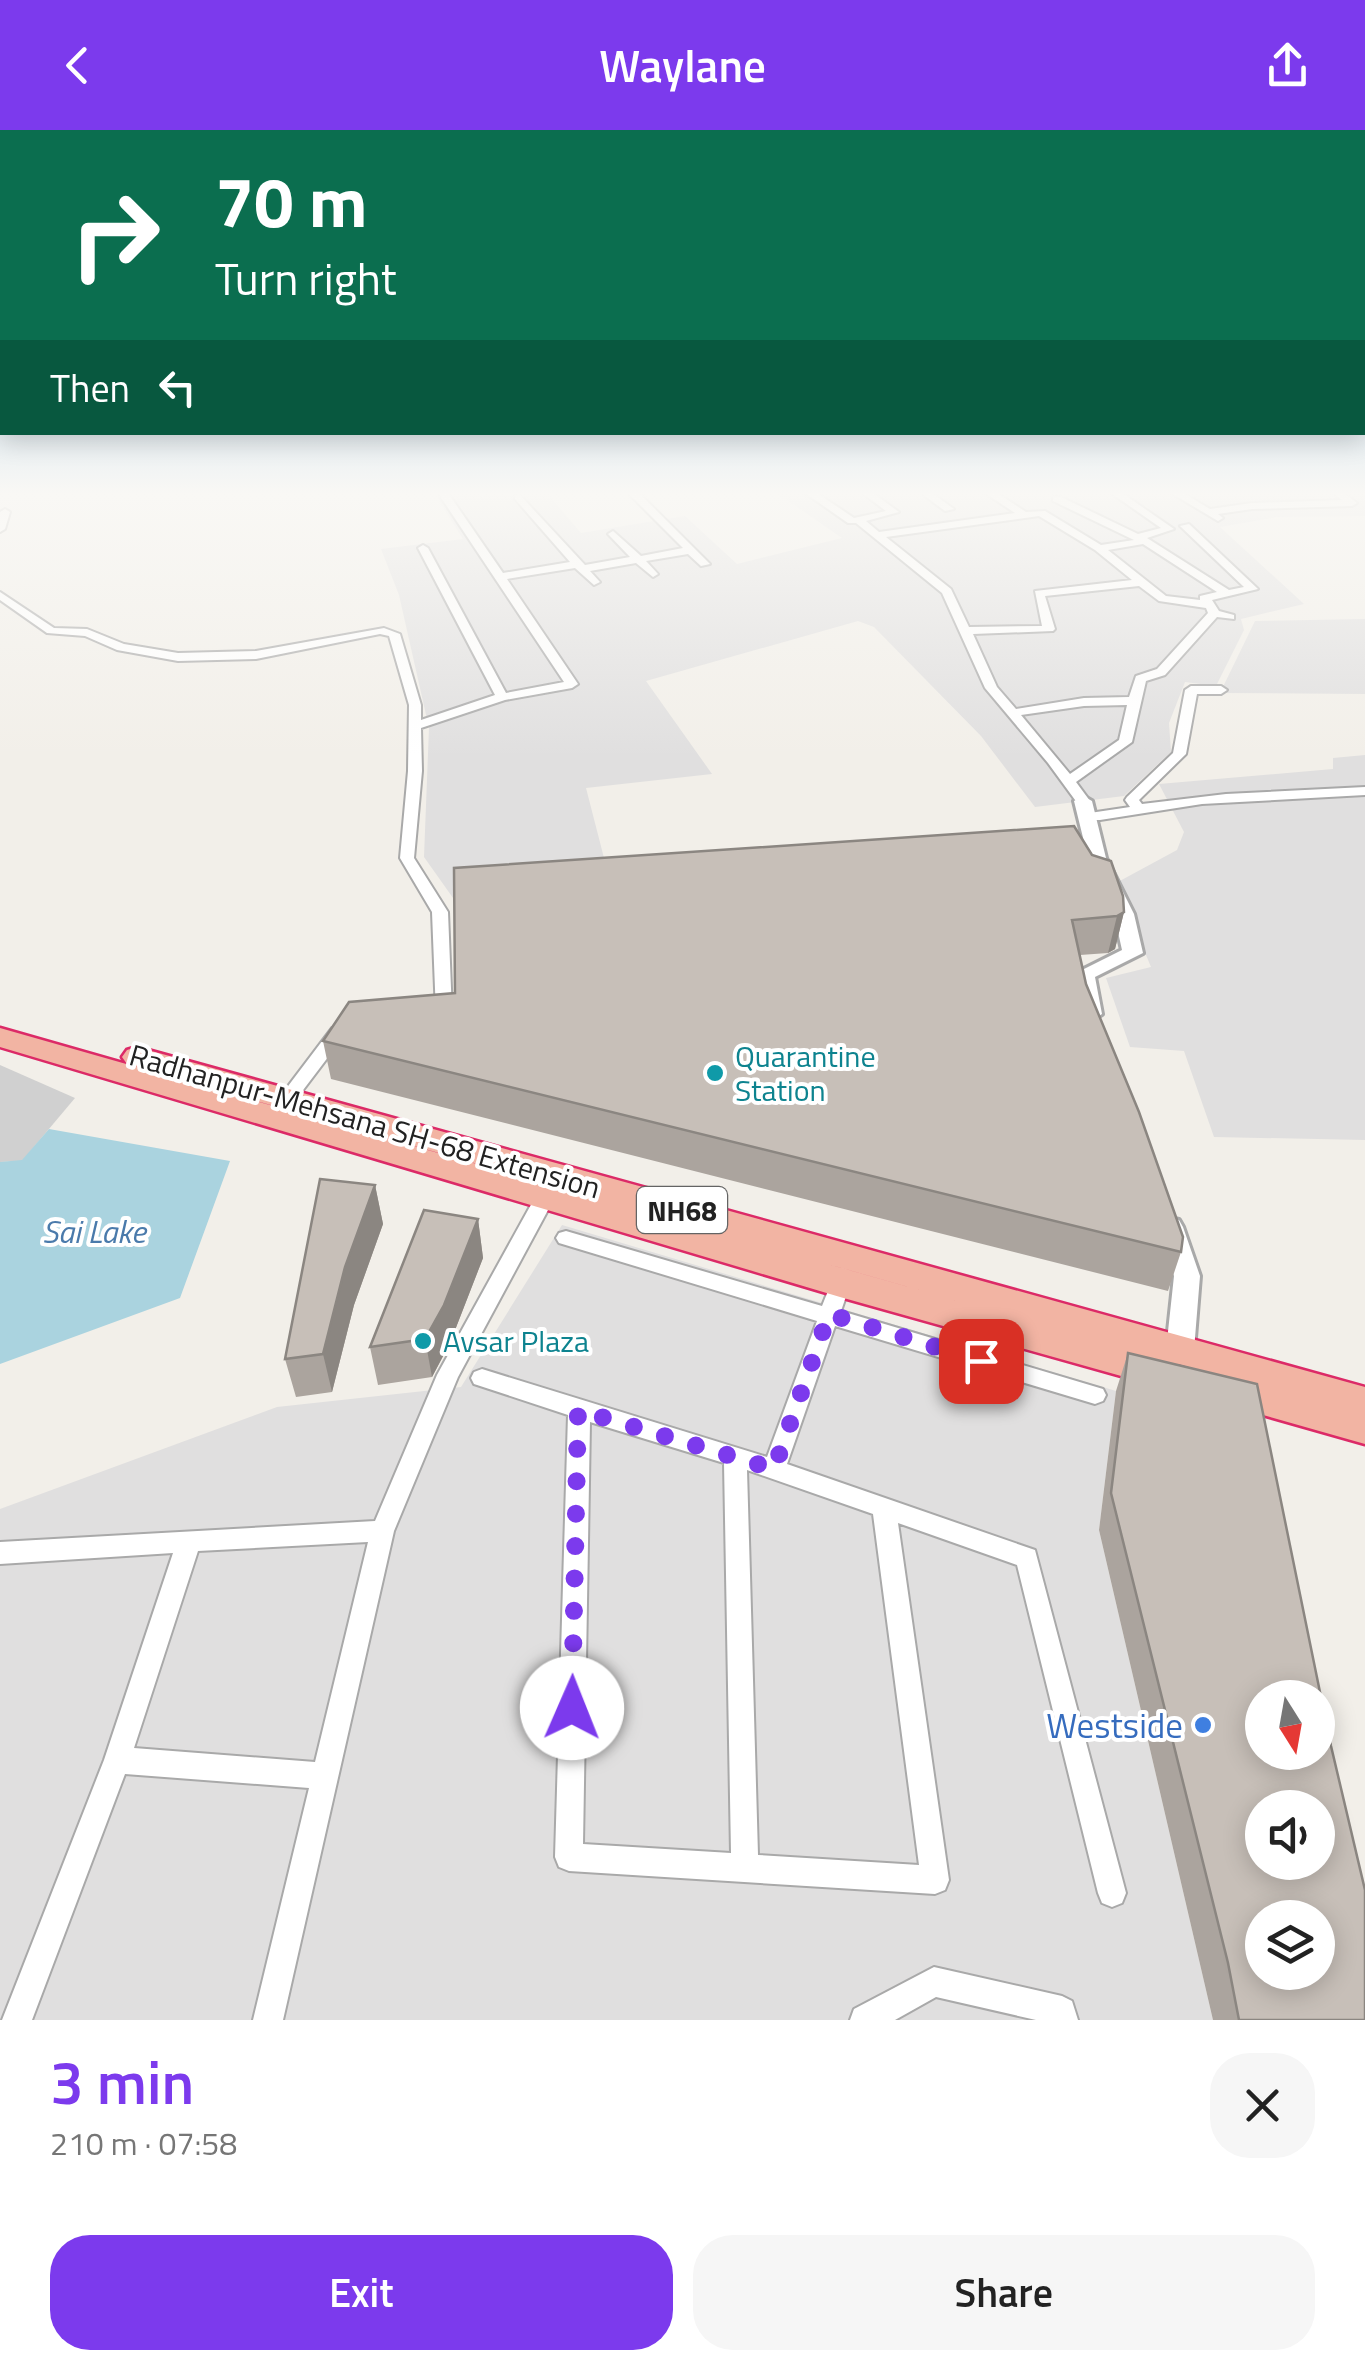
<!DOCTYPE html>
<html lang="en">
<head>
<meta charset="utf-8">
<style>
	:root { --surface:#fff; --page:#f6f6f6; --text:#222; --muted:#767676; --accent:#7c3aed }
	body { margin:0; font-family:"Titillium Web",sans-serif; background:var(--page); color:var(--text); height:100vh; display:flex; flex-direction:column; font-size:38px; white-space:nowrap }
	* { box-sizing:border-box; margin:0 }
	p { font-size:32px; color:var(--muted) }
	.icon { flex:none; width:55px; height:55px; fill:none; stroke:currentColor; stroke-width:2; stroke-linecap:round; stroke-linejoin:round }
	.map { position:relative; height:1890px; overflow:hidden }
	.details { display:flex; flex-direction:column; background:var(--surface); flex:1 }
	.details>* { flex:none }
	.banner { position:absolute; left:0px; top:0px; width:1365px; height:305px; box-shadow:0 5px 25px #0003; background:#0b6e4f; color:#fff; overflow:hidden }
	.needle { width:65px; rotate:169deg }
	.fabs { position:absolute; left:1245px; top:1550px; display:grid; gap:20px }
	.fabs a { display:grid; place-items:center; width:90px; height:90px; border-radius:50%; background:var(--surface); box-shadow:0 5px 25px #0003; font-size:50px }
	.pin { position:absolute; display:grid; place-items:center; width:85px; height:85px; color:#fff; margin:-42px; border-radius:20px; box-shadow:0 5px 15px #0006 }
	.me { position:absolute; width:110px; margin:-55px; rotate:1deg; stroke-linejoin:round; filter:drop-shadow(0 0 8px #0008) }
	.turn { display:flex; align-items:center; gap:35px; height:210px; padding:0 50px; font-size:45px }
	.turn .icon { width:130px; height:130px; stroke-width:2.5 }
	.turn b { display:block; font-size:70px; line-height:85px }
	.then { display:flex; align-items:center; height:95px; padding:0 50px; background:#0003; gap:20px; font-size:38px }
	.round { display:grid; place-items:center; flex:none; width:105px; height:105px; border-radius:40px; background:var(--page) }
	.headline { display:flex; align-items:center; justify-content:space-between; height:170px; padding:0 50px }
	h1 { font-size:60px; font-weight:600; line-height:75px; color:var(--accent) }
	.button { display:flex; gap:20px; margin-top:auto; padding:20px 50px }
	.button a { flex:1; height:115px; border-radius:40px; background:var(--accent); color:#fff; font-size:40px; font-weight:600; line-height:115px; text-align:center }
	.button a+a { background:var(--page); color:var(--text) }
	header { display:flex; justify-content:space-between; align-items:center; height:130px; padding:0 50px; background:var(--accent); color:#fff; font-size:45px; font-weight:600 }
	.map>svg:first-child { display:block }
	.residential { fill:#e0dfdf }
	.religious { fill:#d0d0d0 }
	.water { fill:#aad3df }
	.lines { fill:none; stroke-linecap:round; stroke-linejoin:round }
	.minor-casing { stroke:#a9a9a9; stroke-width:4 }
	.tertiary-casing { stroke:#a9a9a9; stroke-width:6 }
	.trunk-casing { stroke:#dc2a67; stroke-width:5 }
	.minor { fill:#fff; fill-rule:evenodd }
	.tertiary { fill:#fff; fill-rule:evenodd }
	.trunk { fill:#f2b4a3; fill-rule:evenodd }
	.wall { fill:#aba49e }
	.shaded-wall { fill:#8b8681 }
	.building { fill:#c7bfb8; stroke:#8b8681; stroke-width:2.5; fill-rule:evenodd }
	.route { stroke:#7c3aed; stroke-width:18; stroke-dasharray:0 32.4 }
	.culture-dot { fill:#0f9aa8; stroke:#fff; stroke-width:4 }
	.shop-dot { fill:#3f7fe0; stroke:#fff; stroke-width:4 }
	.labels { text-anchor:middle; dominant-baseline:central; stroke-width:8; stroke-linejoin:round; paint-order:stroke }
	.shield { fill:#fff; stroke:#646464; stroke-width:2.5 }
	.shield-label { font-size:28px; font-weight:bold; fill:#222 }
	.culture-label { font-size:30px; fill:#0d838f; stroke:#fff; text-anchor:start }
	.street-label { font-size:30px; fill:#222; stroke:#fff }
	.water-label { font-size:32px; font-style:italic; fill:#4a7aab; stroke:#fff }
	.near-shop-label { font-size:35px; fill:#366cbe; stroke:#fff; text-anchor:end }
</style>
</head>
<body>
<header><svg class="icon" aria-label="back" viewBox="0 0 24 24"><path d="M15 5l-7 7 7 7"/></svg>Waylane<svg class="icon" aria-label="share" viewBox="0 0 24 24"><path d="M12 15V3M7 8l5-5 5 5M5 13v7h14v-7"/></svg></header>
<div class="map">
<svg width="1365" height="1890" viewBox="0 0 1365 1890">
	<rect width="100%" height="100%" fill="#f2efe9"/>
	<path class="residential" d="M434 363H475L479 367 547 363 581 403 685 386 737 434 842 408 777 363H1365V386L1277 387 1220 397 1304 474 1241 489 1244 500 1216 556 1185 552 1169 593 1171 622 1124 666 1035 677 981 606 874 497 858 491 646 551 712 644 586 658 613 763 458 775 424 727 429 598 399 465 381 419 463 409Z
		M1365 489V564L1220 563 1255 491Z
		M1365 625V1010L1214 1007 1184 921 1130 917 1106 848 1151 837 1116 753 1177 720 1184 702 1159 654 1333 639V628Z
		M562 1095 1116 1261 1099 1400 1213 1890H0V1379L277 1277 461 1257Z"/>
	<path class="religious" d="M0 935 75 968 22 1031 0 1032Z"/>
	<path class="water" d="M49 999 230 1031 180 1168 0 1234V1032L22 1030Z"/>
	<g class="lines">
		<defs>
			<path id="minor" d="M438 363H448L503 443 570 432 515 369V365L519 364 585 435 630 427 608 404 613 401 641 426 683 418 628 363H639L710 434 701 436 688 424 646 431 658 444 653 447 636 433 590 441 600 452 594 455 575 438 507 449 578 554 572 558 505 570 421 598 422 641 414 728 448 782 452 884 444 889 436 884 432 782 400 728 408 641 409 575 389 506 380 504 256 529 178 531 117 520 85 506 47 503 0 470V462L54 498 87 499 124 514 178 523 256 521 384 498 400 504 421 575V590L495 565 418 418 423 415 428 418 506 563 564 552Z
				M805 363H817L854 388 886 381 862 363H873L899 382 866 391 879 402 1015 383 985 363H997L1026 382 1045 381 1101 415 1134 410 1053 371V367H1061L1138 404 1161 398 1111 363H1122L1174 399 1147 408 1229 460 1244 457 1180 396 1189 394 1258 459 1212 470 1219 481 1234 485V489L1217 487 1165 545 1146 551 1132 612 1076 652 1090 671 1083 675 1078 674 1048 633 985 558 942 463 856 393H848ZM1039 386 1095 420 1132 450 1035 461 1042 496 969 497 951 459 886 407ZM1143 414 1217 462 1200 466V470L1166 466 1108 420ZM1139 456 1159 471 1206 478 1208 483 1157 539 1136 546 1129 567 1084 568 1016 579 997 557 973 504 1053 501 1055 499 1045 466ZM1127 575 1119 610 1070 644 1021 585 1084 576Z
				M921 363H932L954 379 945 381Z
				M1171 363H1183L1210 379 1252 373 1342 370 1333 363H1344L1357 373 1352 376 1252 379 1218 384 1223 388 1218 391Z
				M5 379 10 382 5 399 0 402V382Z
				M1191 556H1221L1227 560 1221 564H1197L1186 624 1139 670 1142 674 1226 664 1365 657V665L1202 674 1100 690H1083V684L1130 677 1125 670 1127 667 1173 623 1185 560Z
				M338 897 344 898 346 902 344 906 288 980H276L273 976 276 972 332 898Z
				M545 1060 552 1062 555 1067 458 1247 394 1401 283 1890H253L309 1658 125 1644 32 1890H2L104 1630 173 1423 0 1434V1412L375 1391 437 1245 538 1062ZM368 1412 315 1632 134 1618 198 1421Z
				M566 1101 822 1176 836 1141 843 1138 850 1141 853 1146 841 1181 1103 1259 1106 1265 1103 1271 1095 1274 835 1196 787 1334 1035 1420 1126 1763 1122 1773 1112 1777 1102 1773 1098 1763 1017 1435 898 1393 949 1750 945 1760 935 1764 569 1741 559 1737 555 1727 568 1285 474 1254 471 1248 474 1242 482 1239 767 1327 817 1191 559 1113 556 1108 559 1103ZM590 1292 724 1333 731 1723 583 1714ZM747 1340 873 1384 919 1735 758 1725Z
				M934 1837 1062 1866 1072 1871 1078 1890H1036L936 1867 895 1890H850L854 1879Z"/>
			<path id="tertiary" d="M1083 666 1092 671 1106 728 1134 784 1143 823 1095 847 1102 884 1091 891 1080 884 1074 844 1122 820 1114 784 1088 728 1074 671Z
				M1170 1088 1179 1090 1183 1097 1200 1146 1194 1220 1190 1228 1180 1231 1170 1228 1166 1220 1174 1146 1157 1097 1161 1090Z"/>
			<path id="trunk" d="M0 898 1031 1192 127 934 122 927 127 920 137 917 1365 1257V1314L1210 1270 1205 1259 1210 1248 1218 1245 1178 1234 1182 1243 1177 1254 1164 1258 840 1167 0 917Z"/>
		</defs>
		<use href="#minor" class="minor-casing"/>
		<use href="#tertiary" class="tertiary-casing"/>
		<use href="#trunk" class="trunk-casing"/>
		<use href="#minor" class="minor"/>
		<use href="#tertiary" class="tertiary"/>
		<use href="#trunk" class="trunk"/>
	</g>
	<path class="wall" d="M1124 782 1115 819 1108 823 1080 825 1086 854 1181 1122 1168 1161 331 949 323 911 455 863Z
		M375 1055 383 1094 354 1175 332 1262 296 1267 285 1229Z
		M478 1089 483 1128 450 1213 432 1247 378 1255 370 1217Z
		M1128 1223 1365 1890H1213L1099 1400 1116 1261Z"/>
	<path class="shaded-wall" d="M1124 782 1115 819 1108 823 1117 786Z
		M375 1055 383 1094 354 1175 332 1262 323 1224 345 1137Z
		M478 1089 483 1128 450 1213 432 1247 425 1209Z"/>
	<path class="building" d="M1074 696 1092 725 1111 731 1123 766 1124 782 1117 786 1072 790 1086 854 1139 982 1183 1107 1181 1122 323 911 349 872 455 863 454 738Z
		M320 1049 375 1055 345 1137 323 1224 285 1229Z
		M424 1080 478 1089 444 1175 425 1209 370 1217Z
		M1128 1223 1257 1254 1331 1616 1365 1760V1890H1239L1228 1833 1111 1363ZM1262 1568H1318V1622H1262ZM1262 1678H1318V1732H1262ZM1262 1788H1318V1842H1262Z"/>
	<linearGradient id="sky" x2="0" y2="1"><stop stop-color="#8fc0e4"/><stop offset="0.58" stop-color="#f9f8f5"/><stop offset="1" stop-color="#f9f8f5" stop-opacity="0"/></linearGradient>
	<rect width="1365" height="627" fill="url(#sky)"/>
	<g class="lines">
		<path class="route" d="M572 1578 578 1280 774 1339 829 1184 981 1231"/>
	</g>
	<g class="culture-dot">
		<circle cx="715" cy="943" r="10"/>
		<circle cx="423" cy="1211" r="10"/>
	</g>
	<circle class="shop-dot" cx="1203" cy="1595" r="10"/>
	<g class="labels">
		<rect class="shield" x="637" y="1057" width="90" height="46" rx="8"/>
		<g class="shield-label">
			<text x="682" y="1080">NH68</text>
		</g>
		<g class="culture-label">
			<text x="735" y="926">Quarantine<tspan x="735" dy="34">Station</tspan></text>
			<text x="443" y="1211">Avsar Plaza</text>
		</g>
		<g class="street-label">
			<text transform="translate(365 991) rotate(16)">Radhanpur-Mehsana SH-68 Extension</text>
		</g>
		<g class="water-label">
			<text x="94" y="1101">Sai Lake</text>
		</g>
		<g class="near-shop-label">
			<text x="1183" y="1595">Westside</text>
		</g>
	</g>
</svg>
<div class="fabs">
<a><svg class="needle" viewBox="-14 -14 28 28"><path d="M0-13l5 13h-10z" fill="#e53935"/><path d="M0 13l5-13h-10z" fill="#767676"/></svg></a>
<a><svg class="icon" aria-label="sound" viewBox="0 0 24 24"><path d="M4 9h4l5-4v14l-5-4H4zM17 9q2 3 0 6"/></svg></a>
<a><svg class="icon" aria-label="layers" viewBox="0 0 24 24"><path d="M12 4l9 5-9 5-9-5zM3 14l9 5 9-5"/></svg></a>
</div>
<div class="pin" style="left:981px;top:1231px;background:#d93025"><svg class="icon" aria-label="arrive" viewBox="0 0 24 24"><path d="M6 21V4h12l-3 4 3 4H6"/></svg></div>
<svg class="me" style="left:572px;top:1578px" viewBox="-20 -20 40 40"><circle r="19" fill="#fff"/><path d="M0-13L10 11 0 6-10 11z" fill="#7c3aed"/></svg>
<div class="banner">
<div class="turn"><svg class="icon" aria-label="right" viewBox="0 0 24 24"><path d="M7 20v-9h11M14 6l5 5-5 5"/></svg><div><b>70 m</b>Turn right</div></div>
<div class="then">Then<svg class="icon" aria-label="left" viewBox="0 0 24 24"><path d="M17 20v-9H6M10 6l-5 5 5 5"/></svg></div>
</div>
</div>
<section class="details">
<div class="headline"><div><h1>3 min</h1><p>210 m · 07:58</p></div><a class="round"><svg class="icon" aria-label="close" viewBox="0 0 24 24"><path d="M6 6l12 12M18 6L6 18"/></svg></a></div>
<div class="button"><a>Exit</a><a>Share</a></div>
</section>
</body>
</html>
